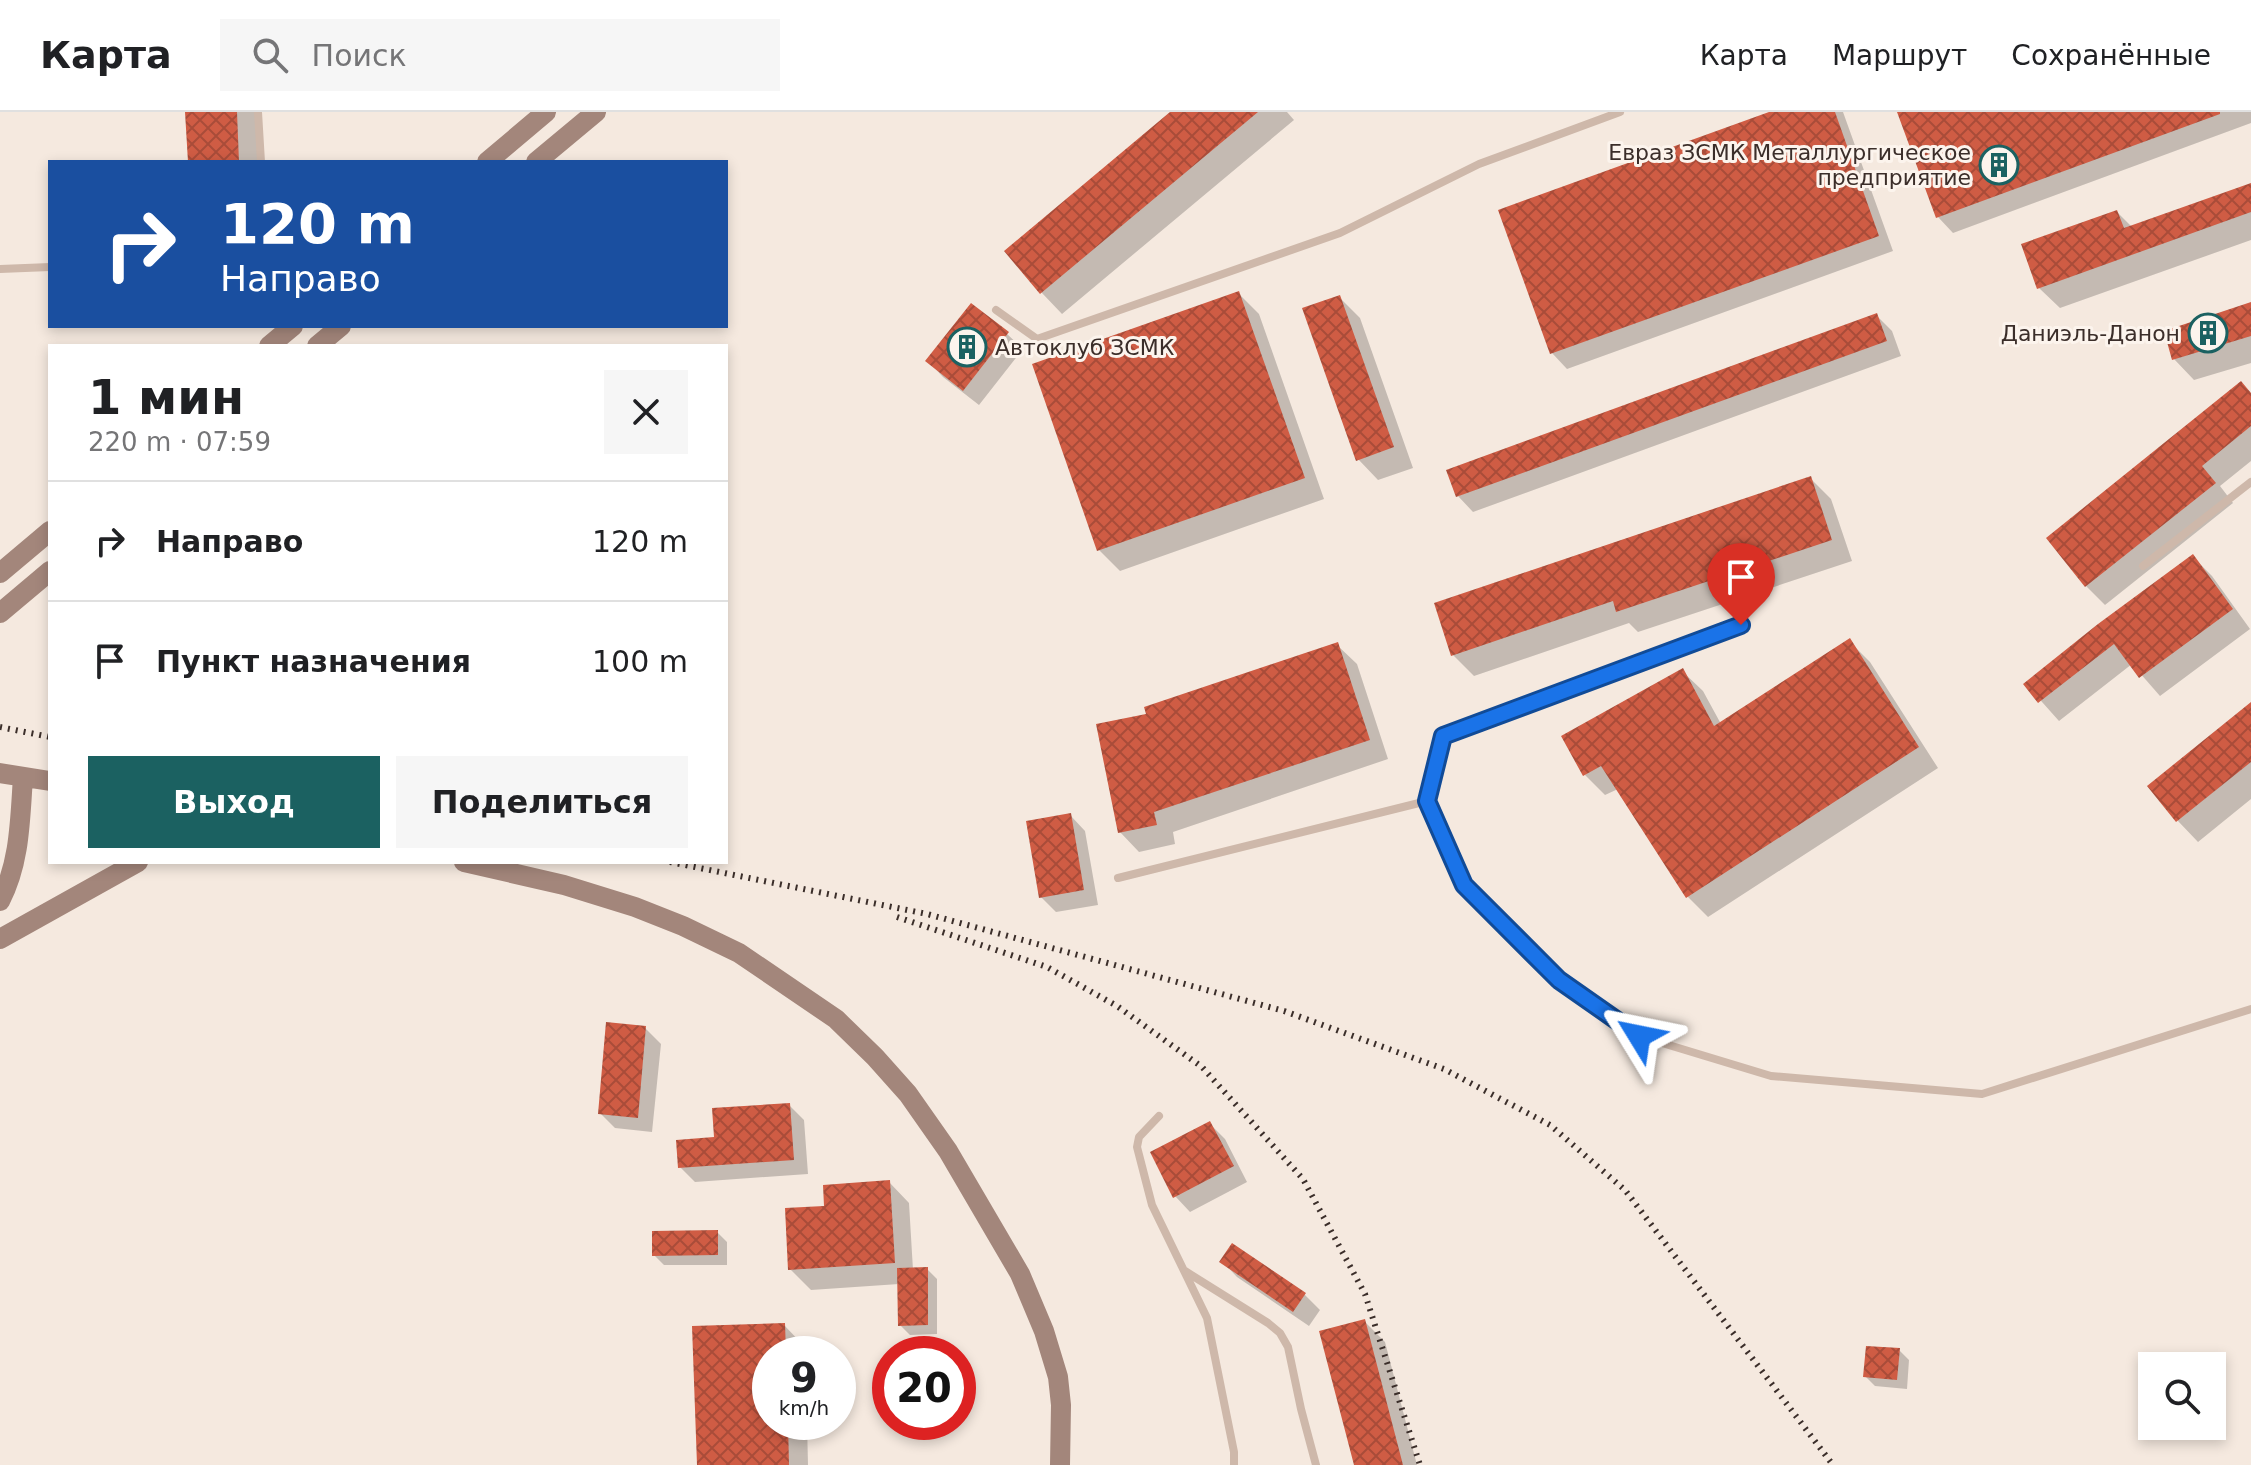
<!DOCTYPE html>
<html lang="ru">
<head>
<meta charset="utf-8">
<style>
	:root { --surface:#fff; --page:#f6f6f6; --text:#202124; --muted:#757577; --line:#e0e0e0; --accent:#1b6161 }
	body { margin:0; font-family:"DejaVu Sans",sans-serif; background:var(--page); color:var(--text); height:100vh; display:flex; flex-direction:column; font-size:30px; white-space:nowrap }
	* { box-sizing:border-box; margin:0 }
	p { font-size:26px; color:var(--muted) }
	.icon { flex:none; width:44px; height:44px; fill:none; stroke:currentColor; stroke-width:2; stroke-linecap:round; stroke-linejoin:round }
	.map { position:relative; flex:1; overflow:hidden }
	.side { position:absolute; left:48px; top:232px; width:680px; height:520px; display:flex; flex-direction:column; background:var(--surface); border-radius:0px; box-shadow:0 4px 12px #0003 }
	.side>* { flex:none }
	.guide { position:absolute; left:48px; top:48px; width:680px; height:168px; border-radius:0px; box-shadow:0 4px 12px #0003; background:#1a4fa0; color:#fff; overflow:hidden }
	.fabs { position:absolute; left:2138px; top:1240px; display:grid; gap:16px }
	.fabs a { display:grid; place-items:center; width:88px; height:88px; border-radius:0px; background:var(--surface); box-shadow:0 4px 12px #0003; font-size:40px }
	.speed { position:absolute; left:752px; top:1224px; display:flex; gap:16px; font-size:40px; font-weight:700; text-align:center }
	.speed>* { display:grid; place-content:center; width:104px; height:104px; border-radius:50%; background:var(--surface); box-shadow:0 4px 12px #0003; line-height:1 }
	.speed small { font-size:20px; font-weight:400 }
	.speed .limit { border:12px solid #d22; background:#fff; color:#111 }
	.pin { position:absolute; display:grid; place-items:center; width:68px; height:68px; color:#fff; margin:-82px -34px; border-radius:50% 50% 50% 0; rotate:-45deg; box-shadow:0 0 8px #0007 }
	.pin .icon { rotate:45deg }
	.me { position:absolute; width:88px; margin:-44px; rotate:305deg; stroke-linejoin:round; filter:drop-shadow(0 0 6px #0008) }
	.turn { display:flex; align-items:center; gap:28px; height:168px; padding:0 40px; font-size:36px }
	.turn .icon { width:104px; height:104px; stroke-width:2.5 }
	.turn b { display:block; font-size:56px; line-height:68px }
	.round { display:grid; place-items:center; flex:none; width:84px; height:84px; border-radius:0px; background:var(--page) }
	.summary { display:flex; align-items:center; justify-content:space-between; height:136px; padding:0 40px }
	h1 { font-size:48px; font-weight:800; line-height:60px }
	.button { display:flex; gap:16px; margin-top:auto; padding:16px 40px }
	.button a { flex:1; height:92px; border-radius:0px; background:var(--accent); color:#fff; font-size:32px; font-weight:800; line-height:92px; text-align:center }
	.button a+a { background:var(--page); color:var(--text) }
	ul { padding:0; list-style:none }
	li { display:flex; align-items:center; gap:24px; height:120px; padding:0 40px; border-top:2px solid var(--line) }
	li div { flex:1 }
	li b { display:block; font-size:30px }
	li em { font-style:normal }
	header { display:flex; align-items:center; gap:48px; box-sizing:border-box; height:112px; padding:0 40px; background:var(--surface); border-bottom:2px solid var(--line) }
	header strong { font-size:38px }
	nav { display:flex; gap:44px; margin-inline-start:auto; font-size:28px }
	.search { width:560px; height:72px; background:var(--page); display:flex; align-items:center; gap:20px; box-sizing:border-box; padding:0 28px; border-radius:0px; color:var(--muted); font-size:30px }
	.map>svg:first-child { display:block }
	.shadow { fill:#0003 }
	.building { fill:url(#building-cross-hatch) }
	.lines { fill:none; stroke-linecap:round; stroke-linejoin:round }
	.service { stroke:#ceb8aa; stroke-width:8 }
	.secondary { stroke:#a3867b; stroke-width:20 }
	.rail { stroke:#3b2e2a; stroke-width:6; stroke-dasharray:2 6; stroke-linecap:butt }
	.route-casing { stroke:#114b97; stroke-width:20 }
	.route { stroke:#1a73e8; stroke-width:14 }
	.labels { text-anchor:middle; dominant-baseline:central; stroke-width:6; stroke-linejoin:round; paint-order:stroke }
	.poi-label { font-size:22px; fill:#3b2e2a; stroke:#fcf4ed; text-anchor:end }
</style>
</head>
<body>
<header>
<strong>Карта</strong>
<div class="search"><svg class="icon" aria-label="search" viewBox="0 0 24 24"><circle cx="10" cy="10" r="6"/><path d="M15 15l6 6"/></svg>Поиск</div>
<nav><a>Карта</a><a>Маршрут</a><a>Сохранённые</a></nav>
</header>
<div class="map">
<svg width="2251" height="1353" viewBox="0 0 2251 1353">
	<defs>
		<pattern id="building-cross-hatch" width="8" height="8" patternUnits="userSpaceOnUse" patternTransform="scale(2)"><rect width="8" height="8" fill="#cf5c44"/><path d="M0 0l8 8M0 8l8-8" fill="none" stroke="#a94c39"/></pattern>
	</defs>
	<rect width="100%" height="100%" fill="#f5e9df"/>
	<path class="shadow" d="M187 0H256L258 50H190Z
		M1173 0H1287L1294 8 1062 202 1042 181 1007 139Z
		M1775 0H1843L1893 139 1567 257 1552 241Z
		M1900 0H2251V11L1953 121 1938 105Z
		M2251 73V128L2060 196 2039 176 2117 100 2132 115Z
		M1238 181 1259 202 1324 387 1120 459 1099 438Z
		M1339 185 1360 206 1413 356 1378 368 1358 347Z
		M2251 192V251L2194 268 2174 247Z
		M1876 203 1892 219 1901 244 1473 400 1458 384Z
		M1007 222 1023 237 979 293 943 265 928 249Z
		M2251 281V349L2220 374 2233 391 2105 493 2086 474Z
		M1810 366 1831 387 1852 449 1638 520 1629 511 1474 564 1453 543Z
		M2193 445 2212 464 2250 517 2160 584 2132 552 2059 609 2026 572Z
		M1849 529 1870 550 1938 656 1708 805 1687 784 1618 677 1605 683 1585 663 1682 559 1703 579 1721 612Z
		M1337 533 1357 552 1388 647 1173 720 1175 732 1139 740 1120 720 1149 603Z
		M2251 593V687L2198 730 2178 709 2150 674Z
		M1070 703 1085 719 1098 793 1056 800 1041 785Z
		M645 916 661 932 652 1020 615 1016 600 1001Z
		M789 993 804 1008 808 1062 695 1070 680 1055 716 1027Z
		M1210 1012 1225 1027 1247 1070 1190 1100 1175 1084Z
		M889 1070 909 1091 913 1158 927 1157 937 1167V1222L910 1223 900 1213 899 1172 811 1178 790 1157 826 1096Z
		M717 1120 727 1130V1153H664L654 1143Z
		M1233 1133 1305 1183 1320 1198 1309 1214 1237 1165 1222 1149Z
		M1364 1209 1385 1230 1417 1353H1356Z
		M784 1213 804 1234 805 1242H770V1310H807L808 1353H699Z
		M1899 1238 1909 1248 1907 1277 1875 1274 1865 1264Z"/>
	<path class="building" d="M185 0H237L239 50H188Z
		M1170 0H1258L1040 182 1004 139Z
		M1769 0H1835L1879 124 1550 242 1498 98Z
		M1897 0H2220V2L1936 106Z
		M2251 71V100L2037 177 2021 132 2117 98 2124 116Z
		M1239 179 1305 366 1097 439 1032 252Z
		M1340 183 1394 335 1356 349 1302 196Z
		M2251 190V224L2172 248 2164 219Z
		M971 191 1009 220 963 279 925 249Z
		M1877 201 1887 229 1456 385 1446 358Z
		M2241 269 2251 281V314L2202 354 2216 371 2085 475 2046 426Z
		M1811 364 1832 428 1616 500 1613 489 1451 544 1434 491Z
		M2193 442 2233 497 2139 566 2114 532 2038 591 2023 572 2098 512Z
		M1850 526 1919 635 1686 786 1601 654 1583 664 1561 624 1683 556 1714 614Z
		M1338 530 1370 628 1154 700 1157 713 1118 721 1096 612 1146 602 1144 595Z
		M2251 590V650L2176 710 2147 674Z
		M1071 701 1084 778 1039 786 1026 709Z
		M606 910 646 914 638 1006 598 1002Z
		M790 991 794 1048 678 1056 676 1028 714 1025 712 996Z
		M1210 1009 1234 1054 1173 1086 1150 1040Z
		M890 1068 895 1151 788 1158 785 1096 824 1094 823 1073Z
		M718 1118V1143L652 1144V1119Z
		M1232 1131 1306 1181 1293 1200 1219 1150Z
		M928 1155V1213L898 1214 897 1156Z
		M1365 1207 1403 1353H1354L1319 1219Z
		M785 1211 786 1242H770V1310H788L789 1353H697L692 1214Z
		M1866 1234 1900 1236 1897 1268 1863 1265Z"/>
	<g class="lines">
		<path class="service" d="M258 0 261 50
			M0 157 50 155
			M996 198 1037 227 1340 121 1479 52 1620 0
			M2143 454 2251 370
			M1741 513 1443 624 1427 689 1464 773 1559 868 1639 924 1771 964 1982 982 2251 897
			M1118 766 1427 689
			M1159 1004 1139 1025 1137 1035 1152 1093 1207 1206 1234 1340V1353
			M1185 1159 1268 1211 1280 1221 1288 1235 1301 1297 1316 1353"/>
		<path class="secondary" d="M487 50 546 0
			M536 50 596 0
			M269 234 293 214
			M317 234 341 214
			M0 461 50 419
			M0 501 50 459
			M0 661 50 669
			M464 750 564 773 635 795 683 814 739 841 836 907 875 945 908 982 948 1039 1020 1162 1044 1219 1058 1265 1061 1293 1060 1353
			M0 789C20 751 20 708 23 665
			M0 827 138 750"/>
		<path class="rail" d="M0 615 50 625
			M670 750 927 802 1284 899 1444 957 1550 1013 1625 1078 1833 1353
			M897 805 1047 855 1117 894 1202 955 1303 1067 1365 1182 1420 1353"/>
	</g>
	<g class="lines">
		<defs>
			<path id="route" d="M1639 924 1559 868 1464 773 1427 689 1443 624 1741 513"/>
		</defs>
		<use href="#route" class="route-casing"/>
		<use href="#route" class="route"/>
	</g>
	<defs>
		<symbol id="building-ring" viewBox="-11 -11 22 22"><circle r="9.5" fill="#fcf4ed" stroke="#1b6161" stroke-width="1.5"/><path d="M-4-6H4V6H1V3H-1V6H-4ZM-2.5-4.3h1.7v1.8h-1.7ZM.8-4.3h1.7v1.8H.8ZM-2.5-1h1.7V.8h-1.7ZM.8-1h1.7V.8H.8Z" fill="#1b6161"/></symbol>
	</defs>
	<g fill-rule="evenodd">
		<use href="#building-ring" x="1977" y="31" width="44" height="44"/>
		<use href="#building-ring" x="2186" y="199" width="44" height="44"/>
		<use href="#building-ring" x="945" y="213" width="44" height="44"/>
	</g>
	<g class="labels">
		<g class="poi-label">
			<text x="1971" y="40">Евраз ЗСМК Металлургическое<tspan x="1971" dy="25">предприятие</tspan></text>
			<text x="2180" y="221">Даниэль-Данон</text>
			<text x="995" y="235" text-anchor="start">Автоклуб ЗСМК</text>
		</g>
	</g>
</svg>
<div class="fabs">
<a><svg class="icon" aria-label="search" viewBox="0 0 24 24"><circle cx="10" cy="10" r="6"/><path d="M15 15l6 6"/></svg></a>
</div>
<div class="speed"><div>9<small>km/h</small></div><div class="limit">20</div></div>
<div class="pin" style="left:1741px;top:513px;background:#d93025"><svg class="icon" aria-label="arrive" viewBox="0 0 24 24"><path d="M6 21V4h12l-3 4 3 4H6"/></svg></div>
<svg class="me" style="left:1639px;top:924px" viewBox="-20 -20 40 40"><path d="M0-17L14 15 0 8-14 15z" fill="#1a73e8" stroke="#fff" stroke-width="4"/></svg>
<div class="guide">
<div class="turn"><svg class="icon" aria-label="right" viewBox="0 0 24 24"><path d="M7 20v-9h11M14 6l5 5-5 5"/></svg><div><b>120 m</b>Направо</div></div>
</div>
<section class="side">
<div class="summary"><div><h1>1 мин</h1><p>220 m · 07:59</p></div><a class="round"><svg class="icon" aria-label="close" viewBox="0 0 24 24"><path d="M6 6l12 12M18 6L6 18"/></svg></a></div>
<ul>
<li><svg class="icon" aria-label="right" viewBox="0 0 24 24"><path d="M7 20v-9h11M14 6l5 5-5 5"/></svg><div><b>Направо</b></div><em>120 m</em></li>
<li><svg class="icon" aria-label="arrive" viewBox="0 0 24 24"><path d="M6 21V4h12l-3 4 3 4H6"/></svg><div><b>Пункт назначения</b></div><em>100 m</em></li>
</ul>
<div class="button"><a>Выход</a><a>Поделиться</a></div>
</section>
</div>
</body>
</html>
